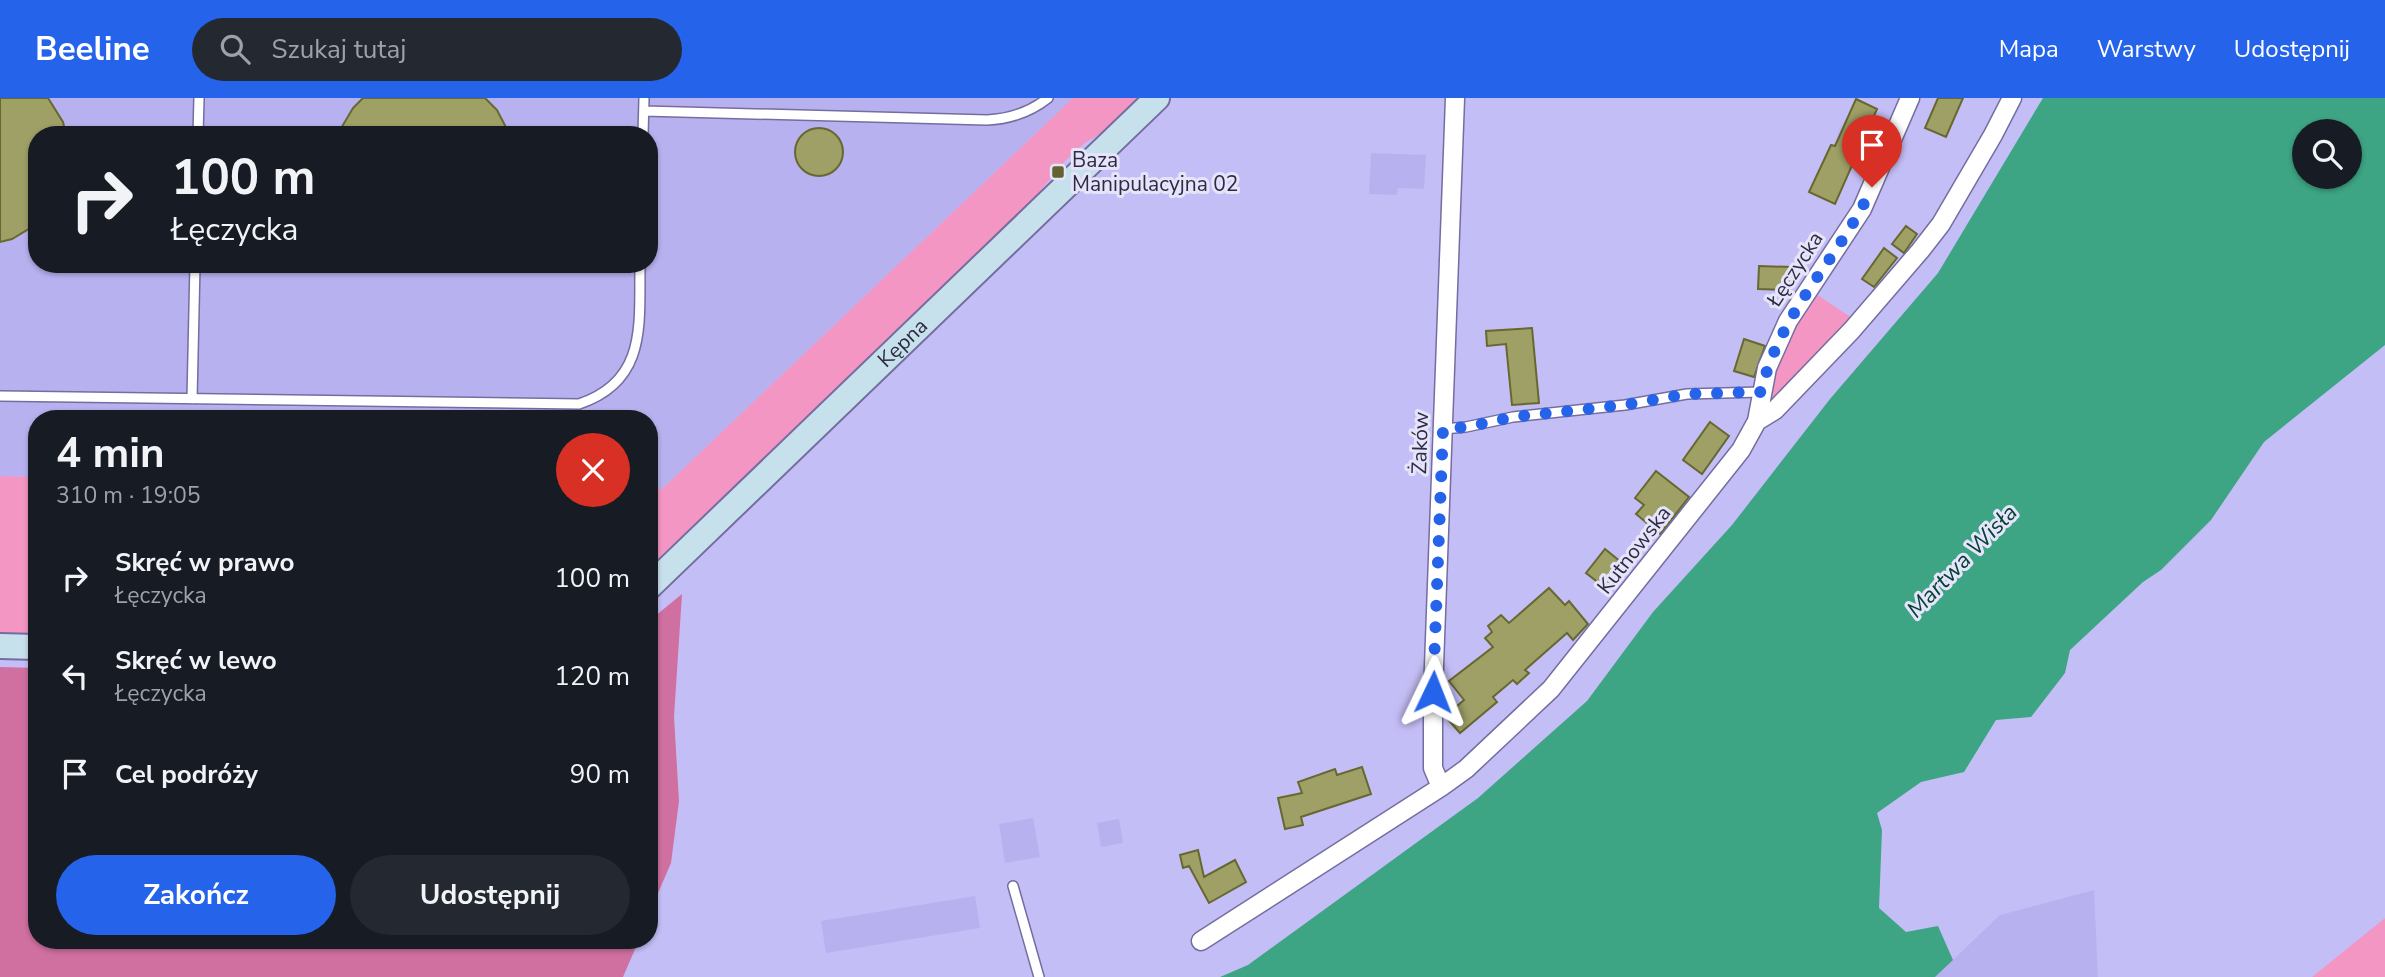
<!DOCTYPE html>
<html lang="pl">
<head>
<meta charset="utf-8">
<style>
	:root { --surface:#171b24; --page:#242831; --text:#f1f3f6; --muted:#9ea1a6; --accent:#2563eb }
	body { margin:0; font-family:"Nunito Sans",sans-serif; background:var(--page); color:var(--text); height:100vh; display:flex; flex-direction:column; font-size:26px; white-space:nowrap }
	* { box-sizing:border-box; margin:0 }
	p { font-size:23px; color:var(--muted) }
	.icon { flex:none; width:38px; height:38px; fill:none; stroke:currentColor; stroke-width:2; stroke-linecap:round; stroke-linejoin:round }
	.map { position:relative; flex:1; overflow:hidden }
	.side { position:absolute; left:28px; top:312px; width:630px; height:539px; display:flex; flex-direction:column; background:var(--surface); border-radius:28px; box-shadow:0 2px 5px #0004 }
	.side>* { flex:none }
	.hud { position:absolute; left:28px; top:28px; width:630px; height:147px; border-radius:28px; box-shadow:0 2px 5px #0004; background:#171b24; color:var(--text); overflow:hidden }
	.fabs { position:absolute; left:2292px; top:21px; display:grid; gap:14px }
	.fabs a { display:grid; place-items:center; width:70px; height:70px; border-radius:50%; background:var(--surface); box-shadow:0 2px 5px #0004; font-size:35px }
	.pin { position:absolute; display:grid; place-items:center; width:60px; height:60px; color:#fff; margin:-72px -30px; border-radius:50% 50% 50% 0; rotate:-45deg; box-shadow:0 0 7px #0007 }
	.pin .icon { rotate:45deg }
	.me { position:absolute; width:77px; margin:-38px; rotate:2deg; stroke-linejoin:round; filter:drop-shadow(0 0 5px #0008) }
	.turn { display:flex; align-items:center; gap:24px; height:147px; padding:0 28px; font-size:32px }
	.turn .icon { width:91px; height:91px; stroke-width:2.5 }
	.turn b { display:block; font-size:49px; line-height:60px }
	.round { display:grid; place-items:center; flex:none; width:74px; height:74px; border-radius:37px; background:var(--page) }
	.head { display:flex; align-items:center; justify-content:space-between; height:119px; padding:0 28px }
	h1 { font-size:42px; font-weight:700; line-height:52px }
	.action { display:flex; gap:14px; margin-top:auto; padding:14px 28px }
	.action a { flex:1; height:80px; border-radius:42px; background:var(--accent); color:#fff; font-size:28px; font-weight:700; line-height:80px; text-align:center }
	.action a+a { background:var(--page); color:var(--text) }
	ul { padding:0; list-style:none }
	li { display:flex; align-items:center; gap:21px; height:98px; padding:0 28px }
	li div { flex:1 }
	li b { display:block; font-size:26px }
	li em { font-style:normal }
	header { display:flex; align-items:center; gap:42px; box-sizing:border-box; height:98px; padding:0 35px; background:var(--accent); color:#fff }
	header strong { font-size:33px }
	nav { display:flex; gap:38px; margin-inline-start:auto; font-size:24px }
	.search { width:490px; height:63px; background:var(--page); display:flex; align-items:center; gap:18px; box-sizing:border-box; padding:0 24px; border-radius:38px; color:var(--muted); font-size:26px }
	.map>svg:first-child { display:block }
	.built { fill:#b8b1ef; fill-rule:evenodd }
	.green { fill:#f396c3 }
	.forest { fill:#cf70a0 }
	.water { fill:#3da484; fill-rule:evenodd }
	.building { fill:#9ea066; stroke:#676830; stroke-width:2 }
	.lines { fill:none; stroke-linecap:round; stroke-linejoin:round }
	.lane-casing { stroke:#746da0; stroke-width:12 }
	.street-casing { stroke:#746da0; stroke-width:21 }
	.secondary-casing { stroke:#746da0; stroke-width:28 }
	.lane { stroke:#fff; stroke-width:9 }
	.street { stroke:#fff; stroke-width:18 }
	.secondary { stroke:#c7e1ec; stroke-width:24 }
	.route { stroke:#2563eb; stroke-width:12; stroke-dasharray:0 21.6 }
	.poi-dot { fill:#626330; stroke:#e6e4fb; stroke-width:2.5 }
	.labels { text-anchor:middle; dominant-baseline:central; stroke-width:6; stroke-linejoin:round; paint-order:stroke }
	.poi-label { font-size:21px; fill:#2e2b41; stroke:#e6e4fb; text-anchor:start }
	.street-label { font-size:21px; fill:#2e2b41; stroke:#e6e4fb }
	.water-label { font-size:23px; font-style:italic; fill:#044232; stroke:#e6e4fb }
</style>
</head>
<body>
<header>
<strong>Beeline</strong>
<div class="search"><svg class="icon" aria-label="search" viewBox="0 0 24 24"><circle cx="10" cy="10" r="6"/><path d="M15 15l6 6"/></svg>Szukaj tutaj</div>
<nav><a>Mapa</a><a>Warstwy</a><a>Udostępnij</a></nav>
</header>
<div class="map">
<svg width="2385" height="879" viewBox="0 0 2385 879">
	<rect width="100%" height="100%" fill="#c4bef6"/>
	<path class="built" d="M0 0H1073L662 391H649V320H37V379L0 378ZM37 37H649V166H37Z
		M1371 55 1426 57 1424 91 1398 90 1397 97 1369 96Z
		M1033 720 1040 759 1005 765 999 726Z
		M1119 721 1123 745 1101 749 1097 725Z
		M2094 792 2098 879H1935L2000 817Z
		M975 798 980 830 826 855 821 823Z"/>
	<path class="green" d="M1073 0H1141L1108 31 1085 45 1065 63 1026 110 649 476V391H662Z
		M1816 196 1852 220 1767 308 1774 273 1792 234Z
		M0 378 37 379V539H0Z
		M2385 820V879H2312Z"/>
	<path class="forest" d="M682 496 674 619 679 703 671 765 649 816V523Z
		M0 569 37 570V842H639L623 879H0Z"/>
	<path class="water" d="M2043 0H2385V247L2264 344 2211 422 2161 472 2143 484 2070 552 2065 575 2031 619 1996 622 1964 674 1921 684 1877 715 1882 732 1879 810 1906 834 1938 828 1953 862 1935 879H1220L1248 867 1478 700 1587 603 1653 514 1732 427 1830 301 1938 175ZM2350 33V79H2305V33Z"/>
	<path class="building" d="M0 0H48L63 24 66 37H37V126L12 141 0 144Z
		M363 0H485L497 12 510 37H337L353 10Z
		M1938 0H1963L1946 39 1925 30Z
		M1856 1 1877 11 1835 106 1809 94 1831 47 1835 48Z
		M795 54a24 24 0 1 1 48 0a24 24 0 1 1-48 0Z
		M1906 128 1917 136 1904 155 1892 146Z
		M1884 150 1897 160 1874 189 1862 181Z
		M1759 168 1791 169V192L1758 191Z
		M1532 230 1539 305 1512 307 1506 246 1487 248 1486 233Z
		M1744 241 1765 248 1754 279 1734 273Z
		M1710 324 1729 338 1702 376 1683 362Z
		M1656 373 1689 399 1660 436 1636 416 1644 407 1635 400Z
		M1605 451 1627 469 1608 492 1586 475Z
		M1549 490 1565 507 1569 503 1588 526 1573 542 1567 535 1525 572 1529 575 1517 586 1513 582 1493 599 1497 604 1460 635 1445 618 1464 602 1449 583 1493 549 1485 540 1492 534 1488 528 1501 517 1509 525Z
		M1362 669 1371 696 1301 719 1303 727 1285 731 1278 700 1302 695 1298 684 1335 671 1337 677Z
		M1198 752 1204 779 1235 762 1246 784 1209 805 1189 768 1183 770 1180 757Z"/>
	<g class="lines">
		<defs>
			<path id="lane" d="M644 13 987 22C1010 21 1029 15 1048 0
				M198 37 199 0
				M643 37 644 0
				M0 298 579 306C648 283 639 225 640 166
				M192 301 195 166
				M1443 331 1466 329 1513 319 1625 307 1687 296 1761 294
				M1013 788 1039 879"/>
			<path id="street" d="M1757 323 1767 270 1788 223 1862 111 1910 0
				M1441 689 1433 670V595L1455 0
				M1201 843 1441 689 1466 671 1551 591 1741 352 1757 323 1775 312 1852 232 1920 153 1941 126 1993 37 2012 0"/>
			<g id="secondary">
				<path id="s1" d="M649 489 1157 0"/>
				<path d="M0 548 37 549"/>
			</g>
		</defs>
		<use href="#lane" class="lane-casing"/>
		<use href="#street" class="street-casing"/>
		<use href="#secondary" class="secondary-casing"/>
		<use href="#lane" class="lane"/>
		<use href="#street" class="street"/>
		<use href="#secondary" class="secondary"/>
	</g>
	<g class="lines">
		<path class="route" d="M1433 594 1443 331 1466 329 1513 319 1625 307 1687 296 1761 294C1780 212 1839 162 1872 89"/>
	</g>
	<rect class="poi-dot" x="1051" y="67" width="14" height="14" rx="3.5"/>
	<g class="labels">
		<g class="poi-label">
			<text x="1072" y="62">Baza<tspan x="1072" dy="24">Manipulacyjna 02</tspan></text>
		</g>
		<g class="street-label">
			<text transform="translate(1795 171) rotate(-57)">Łęczycka</text>
			<text stroke="none"><textPath href="#s1" startOffset="352">Kępna</textPath></text>
			<text transform="translate(1420 345) rotate(-88)">Żaków</text>
			<text transform="translate(1634 452) rotate(-52)">Kutnowska</text>
		</g>
		<g class="water-label">
			<text transform="translate(1962 463) rotate(-46)">Martwa Wisła</text>
		</g>
	</g>
</svg>
<div class="fabs">
<a><svg class="icon" aria-label="search" viewBox="0 0 24 24"><circle cx="10" cy="10" r="6"/><path d="M15 15l6 6"/></svg></a>
</div>
<div class="pin" style="left:1872px;top:89px;background:#d93025"><svg class="icon" aria-label="arrive" viewBox="0 0 24 24"><path d="M6 21V4h12l-3 4 3 4H6"/></svg></div>
<svg class="me" style="left:1433px;top:594px" viewBox="-20 -20 40 40"><path d="M0-17L14 15 0 8-14 15z" fill="#2563eb" stroke="#fff" stroke-width="4"/></svg>
<div class="hud">
<div class="turn"><svg class="icon" aria-label="right" viewBox="0 0 24 24"><path d="M7 20v-9h11M14 6l5 5-5 5"/></svg><div><b>100 m</b>Łęczycka</div></div>
</div>
<section class="side">
<div class="head"><div><h1>4 min</h1><p>310 m · 19:05</p></div><a class="round" style="background:#d93025;color:#fff"><svg class="icon" aria-label="close" viewBox="0 0 24 24"><path d="M6 6l12 12M18 6L6 18"/></svg></a></div>
<ul>
<li><svg class="icon" aria-label="right" viewBox="0 0 24 24"><path d="M7 20v-9h11M14 6l5 5-5 5"/></svg><div><b>Skręć w prawo</b><p>Łęczycka</p></div><em>100 m</em></li>
<li><svg class="icon" aria-label="left" viewBox="0 0 24 24"><path d="M17 20v-9H6M10 6l-5 5 5 5"/></svg><div><b>Skręć w lewo</b><p>Łęczycka</p></div><em>120 m</em></li>
<li><svg class="icon" aria-label="arrive" viewBox="0 0 24 24"><path d="M6 21V4h12l-3 4 3 4H6"/></svg><div><b>Cel podróży</b></div><em>90 m</em></li>
</ul>
<div class="action"><a>Zakończ</a><a>Udostępnij</a></div>
</section>
</div>
</body>
</html>
